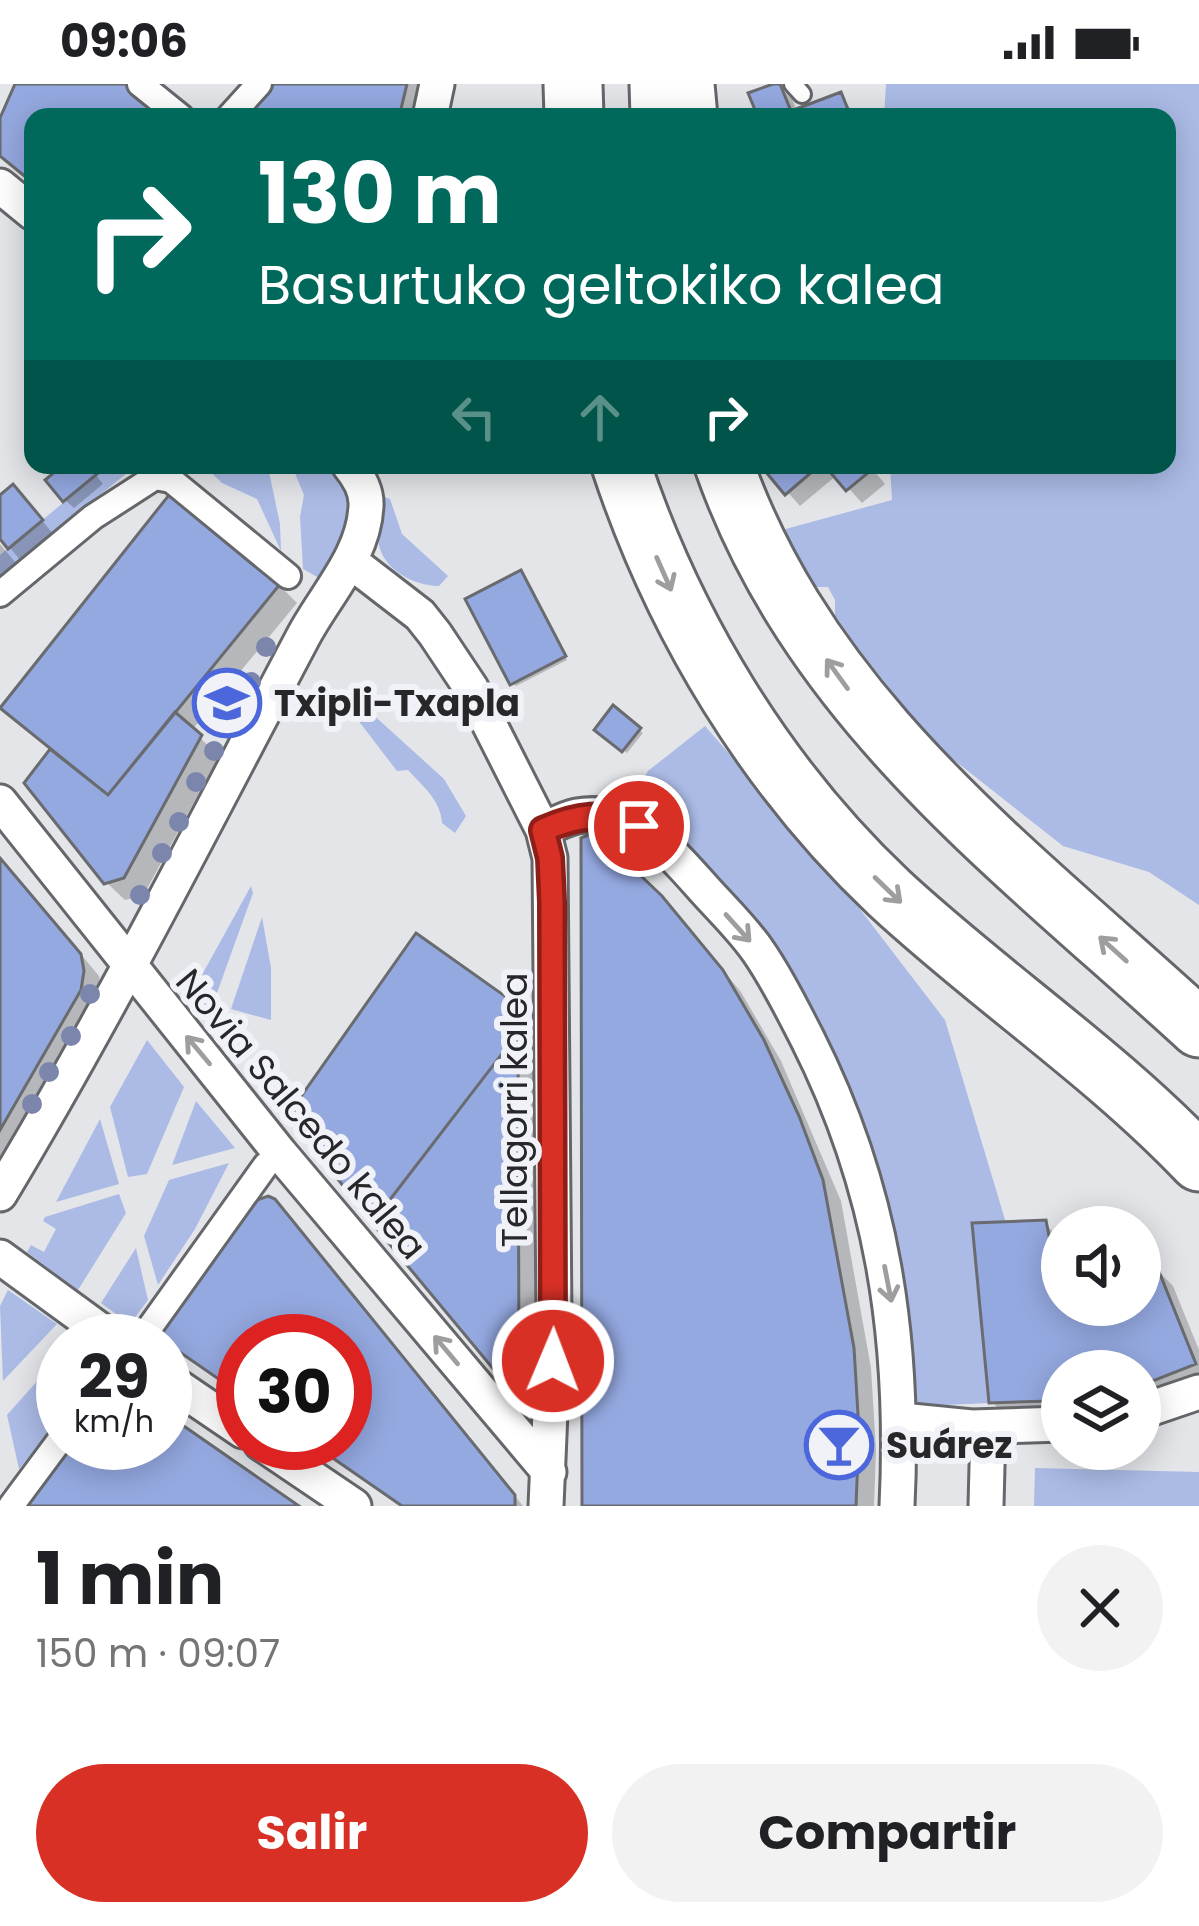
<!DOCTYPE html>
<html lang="es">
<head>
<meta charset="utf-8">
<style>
	:root { --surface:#fff; --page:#f2f2f2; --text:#202124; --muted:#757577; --accent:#d93025 }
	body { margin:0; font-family:Poppins,sans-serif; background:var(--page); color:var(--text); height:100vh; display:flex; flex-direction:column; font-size:45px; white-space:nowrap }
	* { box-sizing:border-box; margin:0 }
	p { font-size:39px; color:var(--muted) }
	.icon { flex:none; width:66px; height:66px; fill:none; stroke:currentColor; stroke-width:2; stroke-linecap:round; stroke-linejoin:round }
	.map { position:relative; height:1422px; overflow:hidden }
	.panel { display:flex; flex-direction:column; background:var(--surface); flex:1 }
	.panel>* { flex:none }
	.banner { position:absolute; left:24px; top:24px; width:1152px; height:366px; border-radius:24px; box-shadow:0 6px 30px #0003; background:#00695c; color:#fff; overflow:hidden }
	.tools { position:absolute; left:1041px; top:1122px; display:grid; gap:24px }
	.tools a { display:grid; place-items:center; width:120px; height:120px; border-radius:50%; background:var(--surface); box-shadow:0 6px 30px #0003; font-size:60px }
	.speed { position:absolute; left:36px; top:1230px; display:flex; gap:24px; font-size:60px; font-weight:700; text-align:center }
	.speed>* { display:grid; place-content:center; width:156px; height:156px; border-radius:50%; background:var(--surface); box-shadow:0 6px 30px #0003; line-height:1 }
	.speed small { font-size:30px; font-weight:400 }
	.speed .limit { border:18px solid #d22; background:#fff; color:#111 }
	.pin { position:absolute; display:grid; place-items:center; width:102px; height:102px; color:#fff; margin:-51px; border:6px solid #fff; border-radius:50%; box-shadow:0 3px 12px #0007 }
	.me { position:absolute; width:132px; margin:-66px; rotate:1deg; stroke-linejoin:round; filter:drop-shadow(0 0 9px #0008) }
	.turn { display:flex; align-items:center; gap:42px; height:252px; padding:0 36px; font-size:54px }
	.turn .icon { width:156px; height:156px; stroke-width:2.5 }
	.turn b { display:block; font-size:84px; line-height:102px }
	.lanes { display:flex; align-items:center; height:114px; padding:0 36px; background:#0003; justify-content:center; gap:60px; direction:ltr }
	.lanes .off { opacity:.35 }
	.round { display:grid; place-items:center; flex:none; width:126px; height:126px; border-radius:63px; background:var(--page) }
	.head { display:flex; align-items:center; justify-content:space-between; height:204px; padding:0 36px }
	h1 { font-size:72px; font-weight:700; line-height:90px }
	.cta { display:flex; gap:24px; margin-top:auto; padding:24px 36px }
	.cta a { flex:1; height:138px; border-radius:72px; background:var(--accent); color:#fff; font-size:48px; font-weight:700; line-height:138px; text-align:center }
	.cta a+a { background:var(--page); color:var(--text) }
	.status { display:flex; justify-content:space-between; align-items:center; height:84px; padding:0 60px; background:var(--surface); direction:ltr }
	.status svg { height:33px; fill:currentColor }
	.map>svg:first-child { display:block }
	.green { fill:#abbbe6 }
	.shadow { fill:#0003 }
	.building { fill:#95a9e1; stroke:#696b6e; stroke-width:3 }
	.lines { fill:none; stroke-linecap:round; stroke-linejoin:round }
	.service-casing { stroke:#65676a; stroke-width:22 }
	.pedestrian-casing { stroke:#65676a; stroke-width:30 }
	.minor-casing { stroke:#65676a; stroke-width:39 }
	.motorway-casing { stroke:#65676a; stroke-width:63 }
	.service { stroke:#fff; stroke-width:16 }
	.pedestrian { stroke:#fff; stroke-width:24 }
	.minor { stroke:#fff; stroke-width:33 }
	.motorway { stroke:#fff; stroke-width:57 }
	.tree { fill:#7c86ac }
	.oneway { stroke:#9e9e9f }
	.route-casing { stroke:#8d1f18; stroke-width:30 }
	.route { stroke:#d93025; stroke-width:21 }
	.labels { text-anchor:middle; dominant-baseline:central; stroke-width:12; stroke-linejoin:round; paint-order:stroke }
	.poi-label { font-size:36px; font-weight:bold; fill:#272729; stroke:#f0f2f7; text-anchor:start }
	.street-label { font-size:36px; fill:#272729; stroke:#f0f2f7 }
</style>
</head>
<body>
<div class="status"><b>09:06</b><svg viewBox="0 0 49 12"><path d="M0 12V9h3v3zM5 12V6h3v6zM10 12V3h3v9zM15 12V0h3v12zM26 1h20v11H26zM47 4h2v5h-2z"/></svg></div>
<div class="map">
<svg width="1199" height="1422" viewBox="0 0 1199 1422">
	<rect width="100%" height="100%" fill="#e3e5e9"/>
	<path class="green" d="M886 0H1199V821L1149 788 1063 762 935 661 860 567 835 531V516L828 503H811L771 449 892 416 890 381H1167V33H884Z
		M109 381 133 384 0 493V471Z
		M203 381 268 383 280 440 281 467 257 415 222 399Z
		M339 381 348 389C352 436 342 454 319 494L303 485 300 433 304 411 292 382Z
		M384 413 390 415 402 450 448 492 439 502C412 502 377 483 378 451 379 438 384 426 384 413Z
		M357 616 444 695 466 732 455 749 442 739C441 717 423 702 408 686L397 687 351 627Z
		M705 642 826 781 945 936 1006 1139 972 1140 989 1319 921 1322 904 1303 816 958 623 726 648 687Z
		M251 802 253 809 209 931 192 909Z
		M262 833 271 884V936L231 925Z
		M147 956 184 1003 147 1090 128 1093 110 1023Z
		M196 1017 235 1064 172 1081Z
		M100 1035 119 1100 56 1118Z
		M229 1079 195 1145 158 1201 144 1152 169 1096Z
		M119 1110 126 1129 78 1206 27 1168 31 1161 44 1168 56 1145 43 1137 45 1133Z
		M136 1164 148 1216 130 1240 101 1219Z
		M8 1206 57 1240 3 1297 0 1222Z
		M63 1268V1332L19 1385 7 1331Z
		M1035 1384 1199 1388V1422H1034Z"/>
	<path class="shadow" d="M19 0H135L177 33H33V98L0 70V41Z
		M263 0H418L427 9 421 33H247Z
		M778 1 792 15 797 27 840 11 857 33H761Z
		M68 381H88L103 400 74 424 65 416Z
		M764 381H869L885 400 862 419 837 391 800 422Z
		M0 415 27 418 54 451 0 503V460L15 478 19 475 0 451Z
		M524 493 567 576 516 602 512 599Z
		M279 501 297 519 192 646 219 672 143 812 125 816 106 798 52 667 3 625Z
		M614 626 643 649 627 669 598 646Z
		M0 774 99 892 101 907 0 1095Z
		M680 835 741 908 781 977 841 1117 871 1284 876 1367 874 1422H585Z
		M521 927 540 946 535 968 536 1305 521 1310 502 1291 298 1022Z
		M274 1118 293 1137 523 1422H400L310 1359H345V1257H243V1312L185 1272Z
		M1045 1140 1062 1157V1221H1140V1190L1155 1184 1173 1202 1199 1266V1304L1140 1323V1287H1062V1335L1010 1336 992 1318Z"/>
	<path class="building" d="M15 0H140L157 12 141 33H33V99L0 72V34Z
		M259 0H407L399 33H244Z
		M773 0H780L791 27 841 8 851 33H758L748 9Z
		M63 381H90L97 390 63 418 45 396Z
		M760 381H820L785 411Z
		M824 381H871L874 384 846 407Z
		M13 400 43 436 8 465 0 455V411Z
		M169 411 281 499 108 711 0 624Z
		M521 486 566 572 510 601 465 515Z
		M613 621 641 644 622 668 594 646Z
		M175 628 202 651 124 794 104 800 24 699 50 665 108 711Z
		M595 748 662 812 723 886 764 956 799 1032 823 1096 854 1264 859 1347 856 1422H582L581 754Z
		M0 774 81 870 84 887 81 906 0 1046Z
		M416 849 523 925 518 949 372 1139 295 1040V1021Z
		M518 949 519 1287 500 1293 372 1139Z
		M268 1112 275 1115 515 1411V1422H402L311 1359H345V1257H243V1312L168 1260 161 1248 163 1240 257 1116Z
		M1046 1136 1062 1221H1140V1187L1156 1180 1196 1280 1140 1302V1287H1062V1313L1050 1317 989 1319 972 1139Z
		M165 1329 299 1422H25L70 1359H165Z"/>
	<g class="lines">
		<defs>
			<path id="service" d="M793 0 802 10"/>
			<path id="pedestrian" d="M140 0 181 33
				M229 33 259 0
				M0 510 93 433 155 393 171 396 288 492
				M140 1257 266 1081
				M11 1422 63 1352"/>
			<path id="minor" d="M697 0 700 33
				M430 33 437 0
				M0 102 33 129
				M350 477 420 531 435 550 471 604 543 746 550 774 554 1234 546 1422
				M0 718 279 1068 549 1388
				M543 746C553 741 566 734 577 732 633 722 671 768 704 805 722 825 743 845 758 867 777 894 792 925 807 954 883 1104 905 1255 897 1422
				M0 1110C109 929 204 740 303 553 325 511 364 472 366 422 367 406 358 392 349 381
				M0 1173 115 1257
				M165 1294 243 1347
				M1140 1328 1199 1308
				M901 1336 972 1343 1062 1340
				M261 1359 354 1422
				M986 1422 988 1343"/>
			<path id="motorway" d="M573 0 574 33
				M659 0 660 33
				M621 381C674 541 766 693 889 809 989 902 1105 979 1199 1078
				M724 381C811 627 1014 774 1199 944"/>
		</defs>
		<use href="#service" class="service-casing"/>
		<use href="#pedestrian" class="pedestrian-casing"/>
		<use href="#minor" class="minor-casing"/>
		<use href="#motorway" class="motorway-casing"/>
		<use href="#service" class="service"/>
		<use href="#pedestrian" class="pedestrian"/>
		<use href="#minor" class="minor"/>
		<use href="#motorway" class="motorway"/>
	</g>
	<g class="tree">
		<circle cx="266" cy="563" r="10"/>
		<circle cx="251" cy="598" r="10"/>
		<circle cx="214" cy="667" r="10"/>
		<circle cx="196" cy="698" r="10"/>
		<circle cx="179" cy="738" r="10"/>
		<circle cx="162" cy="769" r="10"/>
		<circle cx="140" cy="811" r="10"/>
		<circle cx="90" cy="910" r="10"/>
		<circle cx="71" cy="952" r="10"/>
		<circle cx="49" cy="988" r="10"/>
		<circle cx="32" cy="1020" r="10"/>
	</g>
	<defs><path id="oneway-shaft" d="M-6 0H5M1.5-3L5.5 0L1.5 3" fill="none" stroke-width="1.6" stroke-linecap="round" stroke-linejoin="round" transform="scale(3)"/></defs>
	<g class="oneway">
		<use href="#oneway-shaft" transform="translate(664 490) rotate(66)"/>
		<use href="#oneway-shaft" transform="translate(837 590) rotate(-126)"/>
		<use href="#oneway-shaft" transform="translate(888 806) rotate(44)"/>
		<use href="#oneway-shaft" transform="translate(738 844) rotate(48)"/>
		<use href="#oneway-shaft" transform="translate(1113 865) rotate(-138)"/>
		<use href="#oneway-shaft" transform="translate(198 966) rotate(-130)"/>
		<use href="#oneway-shaft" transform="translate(888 1200) rotate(79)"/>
		<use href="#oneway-shaft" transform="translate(446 1266) rotate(-130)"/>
	</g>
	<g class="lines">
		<defs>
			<path id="route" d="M553 1277 552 818 550 774 543 746C577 731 604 727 639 742"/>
		</defs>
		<use href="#route" class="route-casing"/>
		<use href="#route" class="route"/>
	</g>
	<defs>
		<symbol id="school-ring" viewBox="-11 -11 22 22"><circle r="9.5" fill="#f0f2f7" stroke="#4b67db" stroke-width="1.5"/><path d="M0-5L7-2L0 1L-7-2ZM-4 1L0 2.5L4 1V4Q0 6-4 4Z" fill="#4b67db"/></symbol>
		<symbol id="bar-ring" viewBox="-11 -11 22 22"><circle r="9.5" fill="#f0f2f7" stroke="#4b67db" stroke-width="1.5"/><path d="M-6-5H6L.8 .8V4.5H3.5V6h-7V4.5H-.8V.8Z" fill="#4b67db"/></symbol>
	</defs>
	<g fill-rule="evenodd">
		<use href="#school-ring" x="189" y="581" width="76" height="76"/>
		<use href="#bar-ring" x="801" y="1323" width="76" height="76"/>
	</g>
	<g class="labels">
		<g class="poi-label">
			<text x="274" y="619">Txipli-Txapla</text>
			<text x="886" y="1361">Suárez</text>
		</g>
		<g class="street-label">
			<text transform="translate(514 1026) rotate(-90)">Tellagorri kalea</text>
			<text transform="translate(301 1030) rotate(50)">Novia Salcedo kalea</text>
		</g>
	</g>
</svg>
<div class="tools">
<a><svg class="icon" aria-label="sound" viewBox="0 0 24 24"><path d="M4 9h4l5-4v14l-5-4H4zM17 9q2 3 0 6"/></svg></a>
<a><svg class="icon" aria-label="layers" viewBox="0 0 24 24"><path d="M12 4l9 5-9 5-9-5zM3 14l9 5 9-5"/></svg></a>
</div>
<div class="speed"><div>29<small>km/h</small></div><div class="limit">30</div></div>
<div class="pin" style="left:639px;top:742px;background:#d93025"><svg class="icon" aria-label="arrive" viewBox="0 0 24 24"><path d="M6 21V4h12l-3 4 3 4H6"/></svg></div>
<svg class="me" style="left:553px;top:1277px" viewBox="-20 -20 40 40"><circle r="17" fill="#d93025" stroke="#fff" stroke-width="3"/><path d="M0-11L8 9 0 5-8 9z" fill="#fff"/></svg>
<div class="banner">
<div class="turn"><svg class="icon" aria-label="right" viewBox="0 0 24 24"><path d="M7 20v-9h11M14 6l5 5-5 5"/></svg><div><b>130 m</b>Basurtuko geltokiko kalea</div></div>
<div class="lanes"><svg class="icon off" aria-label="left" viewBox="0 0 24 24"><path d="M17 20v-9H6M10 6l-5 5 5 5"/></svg><svg class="icon off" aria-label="ahead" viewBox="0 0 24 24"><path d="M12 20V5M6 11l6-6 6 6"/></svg><svg class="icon" aria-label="right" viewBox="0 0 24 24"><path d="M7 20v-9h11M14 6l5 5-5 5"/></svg></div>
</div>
</div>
<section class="panel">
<div class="head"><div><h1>1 min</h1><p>150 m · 09:07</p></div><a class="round"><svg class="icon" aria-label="close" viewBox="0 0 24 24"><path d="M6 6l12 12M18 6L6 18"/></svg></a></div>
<div class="cta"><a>Salir</a><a>Compartir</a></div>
</section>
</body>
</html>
